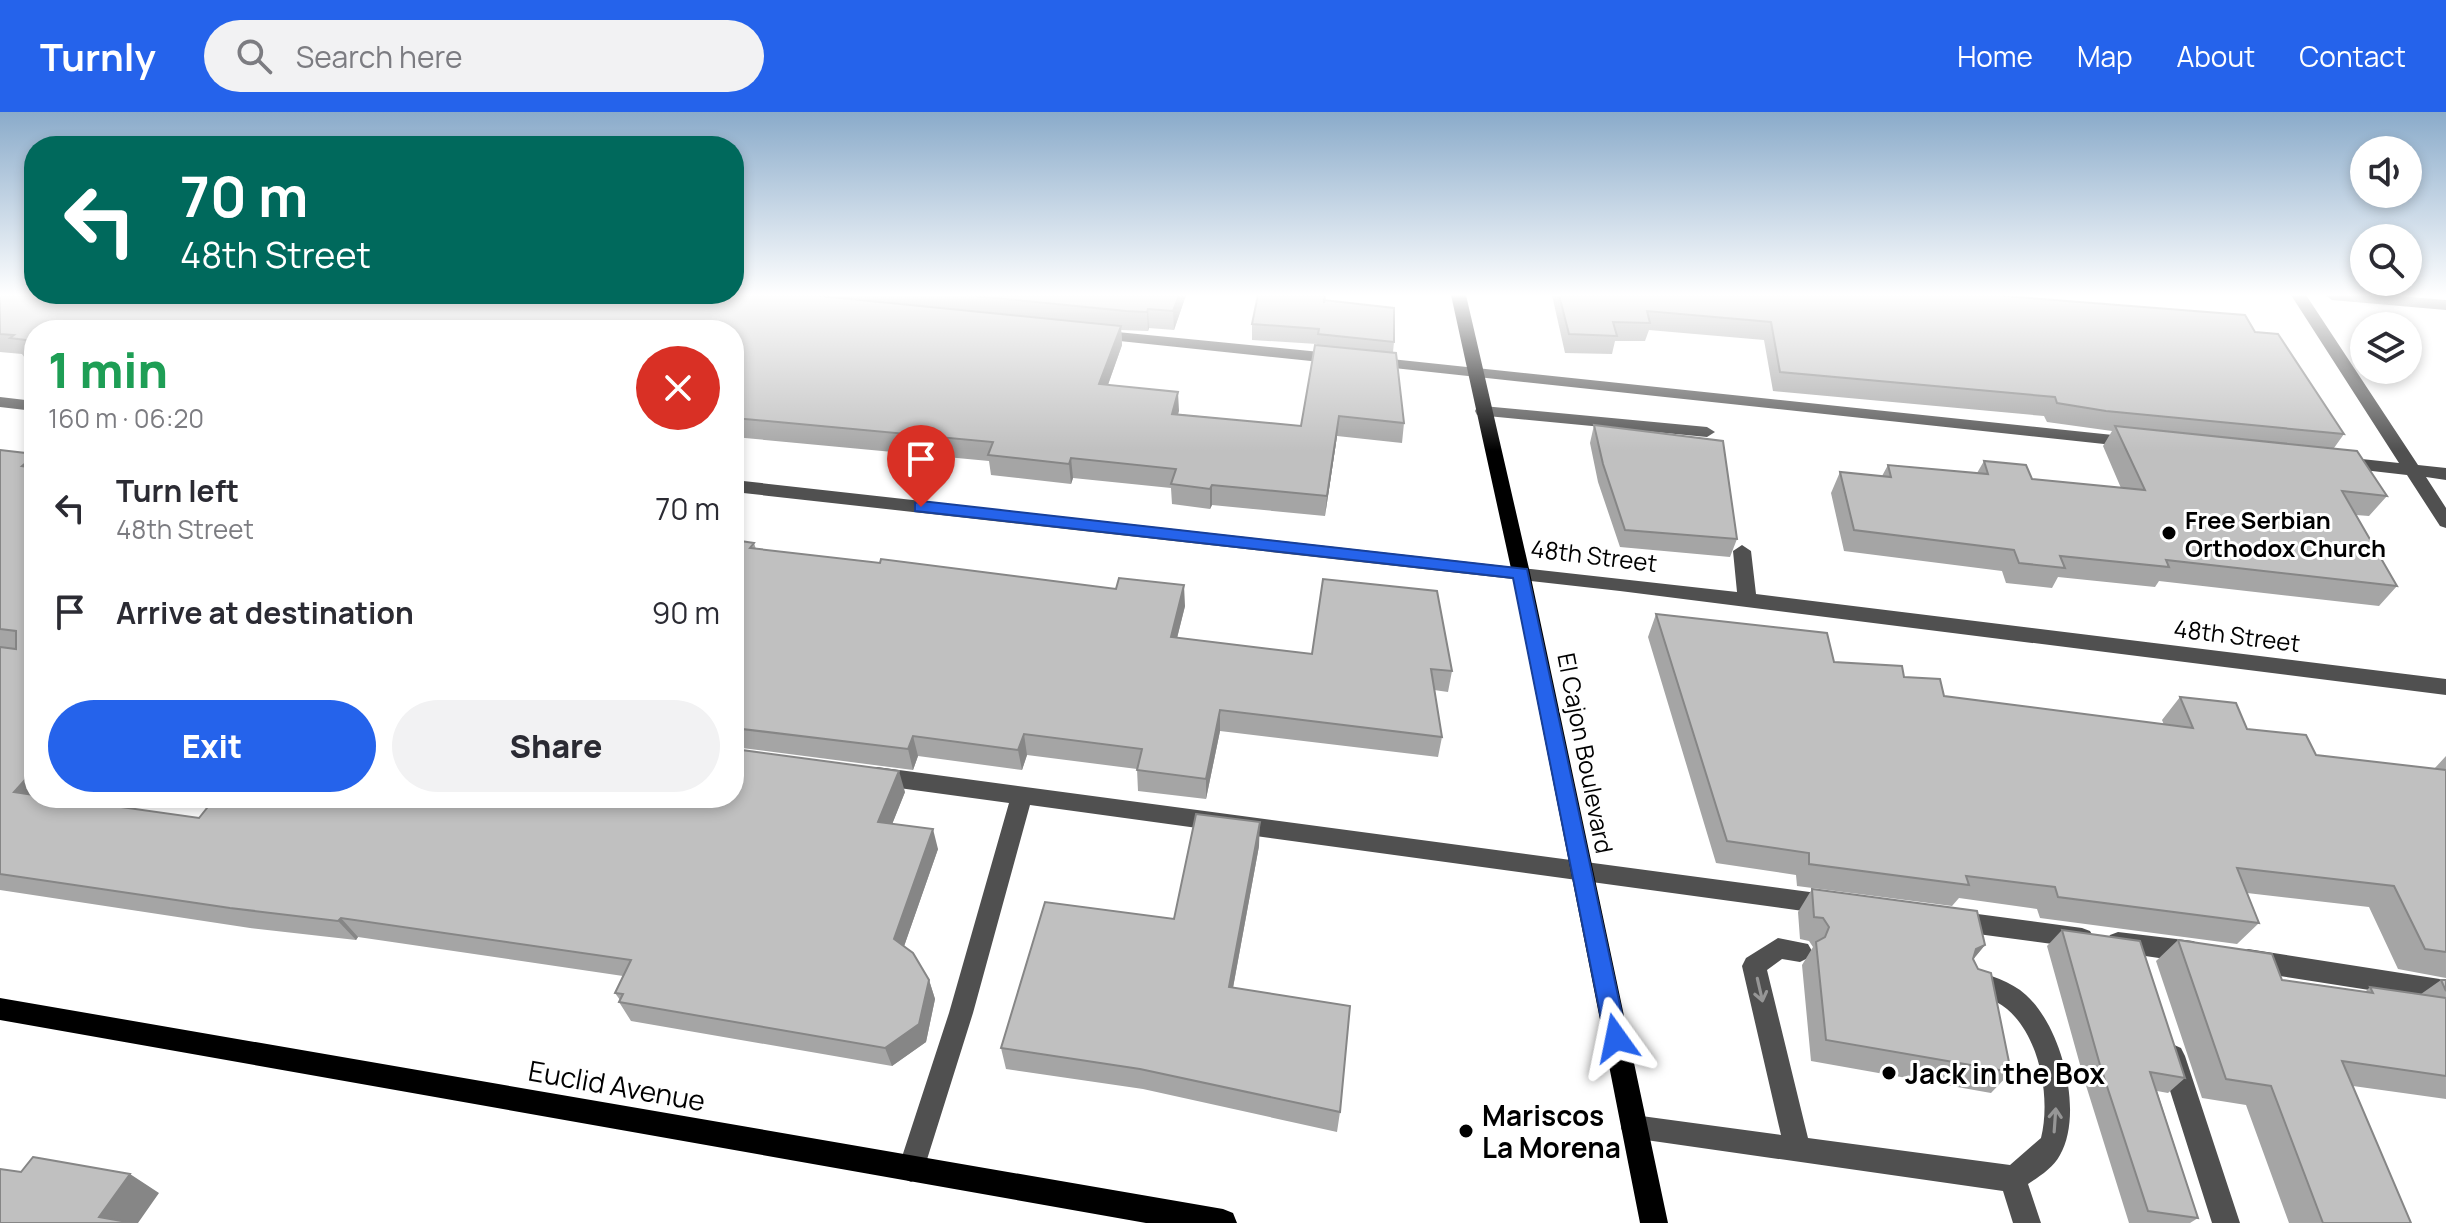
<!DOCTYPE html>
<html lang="en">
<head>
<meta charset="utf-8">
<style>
	:root { --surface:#fff; --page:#f2f2f3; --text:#2b2b33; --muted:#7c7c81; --accent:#2563eb }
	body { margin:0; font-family:Manrope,sans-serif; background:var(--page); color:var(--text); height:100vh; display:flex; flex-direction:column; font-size:30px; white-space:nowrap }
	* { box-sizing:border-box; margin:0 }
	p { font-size:26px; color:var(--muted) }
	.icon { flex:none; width:44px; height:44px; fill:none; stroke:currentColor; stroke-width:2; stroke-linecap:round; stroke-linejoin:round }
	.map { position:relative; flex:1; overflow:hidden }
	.sheet { position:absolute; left:24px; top:208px; width:720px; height:488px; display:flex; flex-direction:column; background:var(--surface); border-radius:32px; box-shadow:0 4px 12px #0003 }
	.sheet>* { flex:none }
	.top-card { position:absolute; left:24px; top:24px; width:720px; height:168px; border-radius:32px; box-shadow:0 4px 12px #0003; background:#00695c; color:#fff; overflow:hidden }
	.fabs { position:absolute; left:2350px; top:24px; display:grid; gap:16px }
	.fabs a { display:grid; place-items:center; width:72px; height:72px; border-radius:50%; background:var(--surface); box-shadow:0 4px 12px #0003; font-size:40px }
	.pin { position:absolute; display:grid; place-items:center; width:68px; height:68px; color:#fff; margin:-82px -34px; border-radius:50% 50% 50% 0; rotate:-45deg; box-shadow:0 0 8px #0007 }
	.pin .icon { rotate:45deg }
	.me { position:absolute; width:88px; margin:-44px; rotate:348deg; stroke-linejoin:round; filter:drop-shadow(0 0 6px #0008) }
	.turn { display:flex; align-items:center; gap:28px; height:168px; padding:0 24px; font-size:36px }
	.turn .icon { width:104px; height:104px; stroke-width:2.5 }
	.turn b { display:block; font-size:56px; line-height:68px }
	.round { display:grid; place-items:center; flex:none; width:84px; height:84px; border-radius:42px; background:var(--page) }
	.head { display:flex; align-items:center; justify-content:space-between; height:136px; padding:0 24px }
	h1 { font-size:48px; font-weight:800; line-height:60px; color:#1e9e55 }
	.action { display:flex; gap:16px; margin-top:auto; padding:16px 24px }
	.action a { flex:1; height:92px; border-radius:48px; background:var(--accent); color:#fff; font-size:32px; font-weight:800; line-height:92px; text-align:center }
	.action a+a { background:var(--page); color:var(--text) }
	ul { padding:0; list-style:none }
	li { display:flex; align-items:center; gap:24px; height:104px; padding:0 24px }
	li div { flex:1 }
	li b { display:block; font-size:30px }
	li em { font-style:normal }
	header { display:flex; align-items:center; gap:48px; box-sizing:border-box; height:112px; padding:0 40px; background:var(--accent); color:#fff }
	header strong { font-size:38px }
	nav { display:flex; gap:44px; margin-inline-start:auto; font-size:28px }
	.search { width:560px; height:72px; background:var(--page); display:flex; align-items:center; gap:20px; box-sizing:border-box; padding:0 28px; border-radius:44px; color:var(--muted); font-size:30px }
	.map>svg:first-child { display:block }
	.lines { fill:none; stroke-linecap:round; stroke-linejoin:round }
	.minor { fill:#505050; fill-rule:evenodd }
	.major { fill:#000; fill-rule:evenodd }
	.wall { fill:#a5a5a5 }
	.shaded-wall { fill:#868686 }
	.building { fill:#c0c0c0; stroke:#868686; stroke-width:2 }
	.oneway { stroke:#969696 }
	.route { fill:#2563eb; stroke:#184099; stroke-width:2 }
	.poi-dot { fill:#000; stroke:#fff; stroke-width:3 }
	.labels { text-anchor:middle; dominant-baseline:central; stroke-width:6; stroke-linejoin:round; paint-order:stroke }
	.poi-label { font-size:24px; font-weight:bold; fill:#000; stroke:#fff; text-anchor:start }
	.street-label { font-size:24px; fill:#000; stroke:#fff }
	.near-poi-label { font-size:28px; font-weight:bold; fill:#000; stroke:#fff; text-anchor:start }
	.near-street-label { font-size:28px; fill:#000; stroke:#fff }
</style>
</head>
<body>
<header>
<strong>Turnly</strong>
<div class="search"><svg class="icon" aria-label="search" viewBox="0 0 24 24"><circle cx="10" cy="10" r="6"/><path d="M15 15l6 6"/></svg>Search here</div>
<nav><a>Home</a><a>Map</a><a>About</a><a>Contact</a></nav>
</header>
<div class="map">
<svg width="2446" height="1111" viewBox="0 0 2446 1111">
	<rect width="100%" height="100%" fill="#fff"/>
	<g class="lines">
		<path class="minor" d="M2291 183H2306L2418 353 2446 356V368L2426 365 2446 396V416L2440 414 2407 363 2337 355 2334 351 2343 345 2399 351Z
			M2325 183H2387L2446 188V198L2332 188Z
			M1097 218 1340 242 1348 247 1340 252 1091 226 1089 223Z
			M1372 245 2132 325 2140 330 2132 335 1366 253 1364 250Z
			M0 285 34 289V299L0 295Z
			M1483 294 1707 315 1715 320 1707 325 1477 303 1475 299 1477 295Z
			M734 368 1737 480 1733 439 1742 433 1751 439 1756 482 2446 567V583L1620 479 734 380Z
			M877 655 1832 783 1840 786 1844 793 1840 800 1832 803 1030 693 973 901 924 1057 920 1066 911 1070 902 1066 898 1057 949 901 1009 691 877 673 869 670 866 664 869 658Z
			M1955 799 2082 816 2090 819 2094 826 2090 833 2082 836 1955 819 1947 816 1943 809 1947 802Z
			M2118 820 2193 829 2201 833 2205 840 2201 847 2193 851 2118 840 2110 837 2106 830 2110 823Z
			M1778 826 1808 832 1812 839 1808 846 1800 850 1782 847 1767 858 1808 1026 2010 1053 2041 1026C2051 986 2040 925 2007 897 1994 886 1977 882 1961 876L1958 868 1961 860 1970 857C1989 863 2011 869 2026 883 2062 915 2084 1001 2060 1043 2053 1056 2040 1064 2028 1072L2041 1111H2013L2003 1079 1625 1025 1621 1016 1625 1007 1634 1003 1781 1023 1742 854 1746 846Z
			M2248 837 2446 868V890L2248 859 2240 856 2236 848 2240 840Z
			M2172 932 2181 936 2185 944 2240 1111H2212L2159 944 2163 936Z"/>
		<path class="major" d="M1451 183H1466L1530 461 1668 1111H1640L1512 461Z
			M0 886 1223 1097 1233 1101 1237 1111H1146L0 908Z"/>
	</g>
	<path class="wall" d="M0 183H1186L1174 218 1149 216 1148 219 1121 218 1122 233 1108 273 1178 280V302L1301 314 1317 232 1252 228V212L1326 188 1394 230 1393 240 1404 311 1402 331 1337 324 1325 404 1212 393 1210 397 1172 392 1171 376 1073 366 1071 372 991 363 989 349 734 325V218H34V247L25 246 22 242 0 240Z
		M1552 183H1992L2255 220 2344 322 2334 336 2387 384 2369 404 2356 403 2397 474 2379 494 2159 469 2155 475 2058 465 2052 476 2006 471 2002 459 1844 439 1831 381 1840 360 1882 364 1888 353 1977 361 1984 349 2032 367 2121 376 2103 334 2112 319 2047 310 2044 304 1773 279 1764 228 1649 218 1645 229H1615L1612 242 1565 241Z
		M1594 313 1737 427 1730 445 1620 435 1598 370 1590 331Z
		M0 338 34 686 199 706 905 680 892 712 938 737 904 834 929 868 935 887 926 930 892 954 631 909 619 890 620 888 615 881 623 864 358 825 356 828 250 816 0 778Z
		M734 428 754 431 756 437 1185 494 1177 526 1452 559 1448 580 1434 578 1442 625 1438 645 1220 619 1206 687 1138 679 1137 657 1027 643 1022 658 918 644 913 658 734 635Z
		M1656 502 1834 550 1904 565 1944 584 2164 613 2162 608 2180 585 2247 617 2316 643 2434 657 2446 644V866L2398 857 2369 795 2247 781 2259 811 2237 832 2040 806 2037 797 1959 786 1952 794 1797 774 1796 763 1716 751 1648 525Z
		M1259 734 1233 876 1340 1000 1337 1020 1143 977 1006 957 1001 936 1174 807Z
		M1812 777 1985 833 1973 847 2011 960 1991 981 1811 949 1802 853 1813 835 1809 829 1800 827 1798 800Z
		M2062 818 2185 966 2168 981 2157 979 2198 1106 2190 1111H2129L2084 967 2047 834Z
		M2178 828 2282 868 2365 880 2370 875 2421 882 2441 868H2446V987L2353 974 2411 1111H2289L2246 993 2202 986 2156 849Z"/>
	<path class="shaded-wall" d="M1179 183H1186L1174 218 1173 199Z
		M1148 197 1149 216 1148 219 1147 200Z
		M1121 214 1122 233 1101 292 1099 272Z
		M1178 280 1179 299 1173 321 1172 302Z
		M1339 304 1337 324 1325 404 1327 384Z
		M34 344V369L22 354Z
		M1071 346 1073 366 1071 372 1069 352Z
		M1212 373V393L1210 397V377Z
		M1184 473 1185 494 1172 546 1171 525Z
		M1220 598V619L1206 687V667Z
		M1024 622 1027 643 1022 658 1018 638Z
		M913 624 918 644 913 658 908 637Z
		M34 658V686L14 680Z
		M899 659 905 680 885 730 878 710Z
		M1260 710 1259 734 1229 897V875Z
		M933 717 938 737 900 846 894 827Z
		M341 806 358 825 356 828 338 809Z
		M1985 833 1967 855 1976 837Z
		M929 868 935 887 926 930 892 954 885 936Z
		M130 1062 159 1081 138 1111H110L99 1105Z"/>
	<path class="building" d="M0 183H810L1121 214 1099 272 1178 280 1172 302 1301 314 1315 233 1396 241 1404 311 1339 304 1327 384 1212 373 1210 377 1171 372 1176 357 1071 346 1069 352 988 343 993 330 734 306V218H34V229L10 226 14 223 0 222Z
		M966 183H1179L1173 199 1148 197 1147 200 1126 199Z
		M1258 183H1325L1324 191V188L1394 196V230L1318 222 1319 217 1252 212Z
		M1559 183H1992L2245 203 2255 220 2278 222 2344 322 2106 299 2057 291 2055 285 1780 260 1771 210 1647 199 1650 211 1613 210 1617 224 1569 222Z
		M1594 313 1723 329 1737 427 1625 418 1603 352Z
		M2115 314 2357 339 2387 384 2342 379 2397 474 2166 448 2169 455 2060 444 2065 456 2019 451 2014 438 1854 418 1840 360 1891 365 1888 353 1988 362 1984 349 2026 353 2032 367 2145 378Z
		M0 338 34 342V344L22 354 34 356V658L14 680 34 683V686H57L199 706 215 686H734V637L899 659 878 710 933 717 894 827 913 841 929 868 919 912 885 936 619 890 623 882 615 881 631 848 341 806 338 809 230 796 0 762V535L16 537V519L0 517Z
		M734 428 754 431 750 436 880 451 881 447 1116 477 1119 466 1184 473 1171 525 1312 542 1323 467 1437 479 1452 559 1431 557 1442 625 1220 598 1206 667 1137 658 1142 637 1024 622 1018 638 913 624 908 637 734 616Z
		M1656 502 1827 521 1834 550 1902 554 1904 565 1940 567 1944 584 2193 616 2180 585 2236 591 2247 617 2306 623 2316 643 2446 658V840L2425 837 2394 774 2237 756 2259 811 2058 785 2055 775 1966 764 1969 773 1809 752V741L1727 729Z
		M1196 702 1260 710 1229 875 1350 894 1340 1000 1140 957 1001 936 1045 790 1174 807Z
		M1812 777 1977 799 1985 833 1976 837 1973 847 1978 857 1991 861 2011 960 1826 928 1816 830 1825 825 1829 815 1823 806 1814 805Z
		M2062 818 2140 829 2185 966 2150 960 2198 1106 2148 1099 2100 953Z
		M2178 828 2272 842 2282 868 2373 881 2370 875 2446 886V964L2342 949 2411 1111H2323L2271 974 2226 967Z
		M2441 868H2446V879Z
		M33 1045 130 1062 99 1105 133 1111H0V1057L21 1060Z"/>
	<defs><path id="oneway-shaft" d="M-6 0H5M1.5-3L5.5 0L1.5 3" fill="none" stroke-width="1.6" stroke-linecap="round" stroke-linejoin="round" transform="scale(2)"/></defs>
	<g class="oneway">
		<use href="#oneway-shaft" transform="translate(1760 878) rotate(77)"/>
		<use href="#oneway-shaft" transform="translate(2055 1008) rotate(-86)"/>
	</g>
	<linearGradient id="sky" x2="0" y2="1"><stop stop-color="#8aabca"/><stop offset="0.54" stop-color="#fff"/><stop offset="1" stop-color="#fff" stop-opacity="0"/></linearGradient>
	<rect width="2446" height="339" fill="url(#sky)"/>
	<path class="route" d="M921 389 1527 457 1627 926 1624 933 1616 937 1608 933 1605 926 1513 466 915 399V391Z"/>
	<g class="poi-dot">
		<circle cx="2169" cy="421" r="8"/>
		<circle cx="1889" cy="961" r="8"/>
		<circle cx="1466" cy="1019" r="8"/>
	</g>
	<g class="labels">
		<g class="poi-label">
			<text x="2185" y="407">Free Serbian<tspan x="2185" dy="28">Orthodox Church</tspan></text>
		</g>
		<g class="street-label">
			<text transform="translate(1594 443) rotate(7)">48th Street</text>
			<text transform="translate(2237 523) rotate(7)">48th Street</text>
			<text transform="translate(1586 641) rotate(79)">El Cajon Boulevard</text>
		</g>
		<g class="near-poi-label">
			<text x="1905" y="961">Jack in the Box</text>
			<text x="1482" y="1003">Mariscos<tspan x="1482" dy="32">La Morena</tspan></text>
		</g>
		<g class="near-street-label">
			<text transform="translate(617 973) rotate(10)">Euclid Avenue</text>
		</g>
	</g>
</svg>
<div class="fabs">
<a><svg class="icon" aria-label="sound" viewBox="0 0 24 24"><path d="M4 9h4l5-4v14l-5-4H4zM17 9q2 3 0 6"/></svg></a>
<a><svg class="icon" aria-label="search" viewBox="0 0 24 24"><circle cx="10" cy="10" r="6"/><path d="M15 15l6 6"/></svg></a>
<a><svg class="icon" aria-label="layers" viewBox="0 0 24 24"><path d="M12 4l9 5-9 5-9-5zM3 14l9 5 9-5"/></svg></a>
</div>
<div class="pin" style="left:921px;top:395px;background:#d93025"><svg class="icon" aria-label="arrive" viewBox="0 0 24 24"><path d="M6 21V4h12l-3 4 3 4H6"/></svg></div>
<svg class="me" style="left:1616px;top:926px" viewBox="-20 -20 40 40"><path d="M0-17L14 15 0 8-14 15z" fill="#2563eb" stroke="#fff" stroke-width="4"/></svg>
<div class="top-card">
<div class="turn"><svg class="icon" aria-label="left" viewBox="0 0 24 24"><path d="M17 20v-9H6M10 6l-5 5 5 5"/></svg><div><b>70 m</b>48th Street</div></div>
</div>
<section class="sheet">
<div class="head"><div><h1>1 min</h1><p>160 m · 06:20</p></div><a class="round" style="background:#d93025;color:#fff"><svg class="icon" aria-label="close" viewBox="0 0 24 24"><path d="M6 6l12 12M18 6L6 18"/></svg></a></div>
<ul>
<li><svg class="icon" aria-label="left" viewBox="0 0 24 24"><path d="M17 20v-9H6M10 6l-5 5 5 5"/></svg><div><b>Turn left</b><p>48th Street</p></div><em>70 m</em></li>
<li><svg class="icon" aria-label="arrive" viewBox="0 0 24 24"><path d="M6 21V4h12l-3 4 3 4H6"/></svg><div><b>Arrive at destination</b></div><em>90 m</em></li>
</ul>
<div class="action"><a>Exit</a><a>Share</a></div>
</section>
</div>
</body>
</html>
